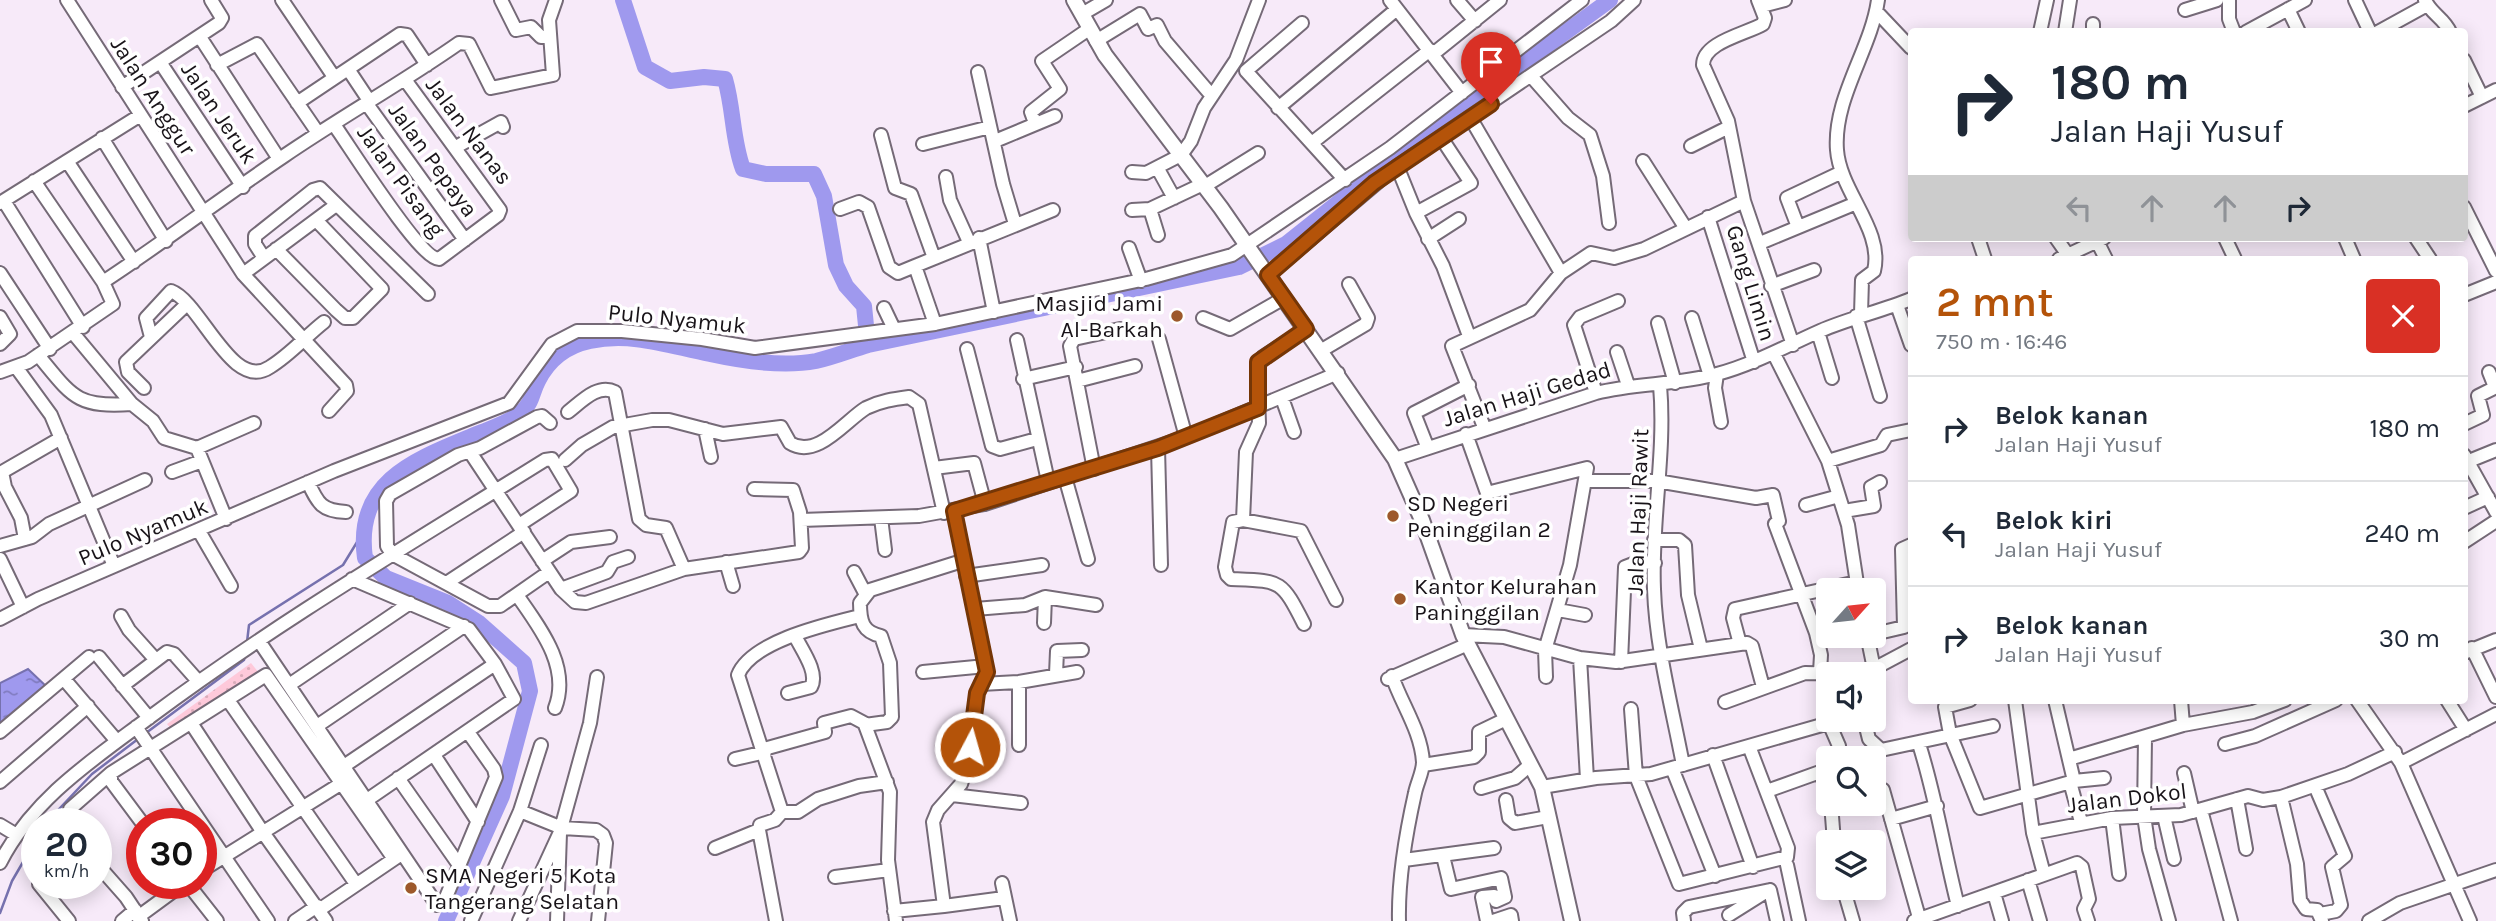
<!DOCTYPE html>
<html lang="id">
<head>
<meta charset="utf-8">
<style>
	:root { --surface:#fff; --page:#f2f2f3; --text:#1f2937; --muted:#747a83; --line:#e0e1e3; --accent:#b45309 }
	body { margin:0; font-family:Karla,sans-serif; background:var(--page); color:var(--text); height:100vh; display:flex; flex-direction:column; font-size:26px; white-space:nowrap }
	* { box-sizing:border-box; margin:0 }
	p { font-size:23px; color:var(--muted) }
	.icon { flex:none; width:38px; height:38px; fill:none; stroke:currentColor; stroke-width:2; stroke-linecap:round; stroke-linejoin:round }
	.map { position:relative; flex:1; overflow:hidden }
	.details { position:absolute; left:1908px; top:256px; width:560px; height:448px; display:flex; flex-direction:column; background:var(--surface); border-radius:7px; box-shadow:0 4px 18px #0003 }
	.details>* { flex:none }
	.top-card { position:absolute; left:1908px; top:28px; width:560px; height:214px; border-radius:7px; box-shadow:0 4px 18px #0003; background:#fff; color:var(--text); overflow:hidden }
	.needle { width:46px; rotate:63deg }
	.fabs { position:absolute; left:1816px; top:578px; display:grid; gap:14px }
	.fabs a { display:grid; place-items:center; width:70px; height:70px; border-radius:7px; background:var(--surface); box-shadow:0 4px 18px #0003; font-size:35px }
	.speed { position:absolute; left:21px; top:808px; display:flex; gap:14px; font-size:35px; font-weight:700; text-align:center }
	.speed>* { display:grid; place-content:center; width:91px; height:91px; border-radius:50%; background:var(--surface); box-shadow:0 4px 18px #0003; line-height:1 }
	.speed small { font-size:18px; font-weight:400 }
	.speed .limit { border:10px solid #d22; background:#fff; color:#111 }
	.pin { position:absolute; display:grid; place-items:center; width:60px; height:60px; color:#fff; margin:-72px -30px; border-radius:50% 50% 50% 0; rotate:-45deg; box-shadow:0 0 7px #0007 }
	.pin .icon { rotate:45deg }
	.me { position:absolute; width:77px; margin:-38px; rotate:6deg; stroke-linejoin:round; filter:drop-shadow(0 0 5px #0008) }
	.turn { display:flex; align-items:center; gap:24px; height:147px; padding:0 28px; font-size:32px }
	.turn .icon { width:91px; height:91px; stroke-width:2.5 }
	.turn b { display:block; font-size:49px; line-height:60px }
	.lanes { display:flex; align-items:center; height:66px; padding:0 28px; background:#0003; justify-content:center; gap:35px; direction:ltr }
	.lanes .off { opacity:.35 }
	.round { display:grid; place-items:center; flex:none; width:74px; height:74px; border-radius:7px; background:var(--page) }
	.summary { display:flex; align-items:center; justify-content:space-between; height:119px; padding:0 28px }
	h1 { font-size:42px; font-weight:600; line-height:52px; color:var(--accent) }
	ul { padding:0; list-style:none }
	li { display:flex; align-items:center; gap:21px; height:105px; padding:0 28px; border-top:2px solid var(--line) }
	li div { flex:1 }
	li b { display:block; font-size:26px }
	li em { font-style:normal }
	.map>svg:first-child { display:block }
	.park { fill:url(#park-dots) }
	.water { fill:url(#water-ripples); stroke:#7671ae; stroke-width:2 }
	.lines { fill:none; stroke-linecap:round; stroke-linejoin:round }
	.stream { stroke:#7671ae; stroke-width:2.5 }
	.river { stroke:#9f99ee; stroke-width:16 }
	.minor-casing { stroke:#756a77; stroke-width:16 }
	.major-casing { stroke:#756a77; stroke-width:18 }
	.minor { stroke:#fff; stroke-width:12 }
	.major { stroke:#fff; stroke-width:14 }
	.route-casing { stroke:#753606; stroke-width:18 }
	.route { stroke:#b45309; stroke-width:12 }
	.poi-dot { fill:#9d592b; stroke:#fff; stroke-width:2.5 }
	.labels { text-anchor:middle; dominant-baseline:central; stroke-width:7; stroke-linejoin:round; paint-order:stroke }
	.street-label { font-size:23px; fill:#181318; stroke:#fff }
	.poi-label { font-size:23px; fill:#181318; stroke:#fff; text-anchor:start }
</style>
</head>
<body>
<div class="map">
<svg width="2496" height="921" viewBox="0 0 2496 921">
	<defs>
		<pattern id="park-dots" width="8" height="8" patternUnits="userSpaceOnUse" patternTransform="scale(1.75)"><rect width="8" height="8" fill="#fec9da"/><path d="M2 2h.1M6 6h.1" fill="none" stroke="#d9acba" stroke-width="1.8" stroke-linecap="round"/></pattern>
		<pattern id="water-ripples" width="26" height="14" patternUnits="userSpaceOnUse" patternTransform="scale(1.75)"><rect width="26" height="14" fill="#9f99ee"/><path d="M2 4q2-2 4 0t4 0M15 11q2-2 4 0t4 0" fill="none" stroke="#817cc0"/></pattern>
	</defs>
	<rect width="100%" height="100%" fill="#f7eaf9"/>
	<path class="park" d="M251 663 259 673 172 730 167 724Z"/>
	<path class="water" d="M28 669 49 689 0 727V683Z"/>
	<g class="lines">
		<path class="stream" d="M247 642 249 625 343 565 362 534
			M146 733 244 660 245 656
			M45 824 92 774 138 739
			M0 913 12 881 37 838"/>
		<path class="river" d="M623 0 645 67 670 81 704 77 725 79C734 110 732 139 743 169L766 174H814L824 196 836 265 846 286 864 306 868 345
			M446 921 502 796 530 691 524 663 479 623 448 603 386 578 365 558C354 480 417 459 477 434 491 428 509 423 520 413 533 403 531 394 538 381 549 359 566 346 590 341 632 332 669 346 710 354 742 361 784 367 816 361 834 357 851 350 868 345L1239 267 1286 244 1413 143 1610 0"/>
		<defs>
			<path id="minor" d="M67 0 243 274 346 385 347 391 329 411
				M282 0 334 77
				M501 0 516 30 531 27 541 37 550 36
				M1390 0 1462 93
				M1457 0 1475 21
				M1758 0 1765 18 1763 24C1746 34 1703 42 1703 65L1728 121 1744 201 1793 345
				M2229 0V19L2234 32
				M2355 0 2370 32
				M2425 0C2431 14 2444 18 2450 32
				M1762 6 1785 0
				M2288 9 2299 32
				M2185 10 2217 0
				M1876 11 1911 48
				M1082 14 1106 0
				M1302 23 1246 71 1345 180
				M2093 24V32
				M2040 32 2047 0
				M2065 32 2070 0
				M2246 32 2305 0
				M2378 32 2427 5
				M200 37 279 159
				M1096 41 1140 14 1148 29 1157 25 1165 41 1212 96
				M1433 54 1500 0
				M2464 60 2482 97
				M160 62 243 187
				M217 65 257 44 318 133
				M348 69 370 102
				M978 72 1003 184 1015 224
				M1531 76 1568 118 1590 135 1603 176 1609 223
				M122 87 219 23 222 18 211 0
				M297 103 400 34 407 35 427 65
				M367 104 465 240
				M2464 106 2496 90
				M1278 108 1397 9
				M1471 119 1561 273
				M1035 123 1031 112 1060 89 1042 61 1089 29
				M335 126C350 147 420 259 439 259L498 215 500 210 406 81
				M881 135 895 188 911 194 934 258
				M102 138 166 241
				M995 141 1055 116
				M1313 142 1430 50
				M923 144 990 127
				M1691 146 1729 127
				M456 147 501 122 503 127
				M67 161 134 262
				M1643 161 1685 227
				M1397 166 1416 213 1443 266 1469 336
				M1158 169 1174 198
				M1132 172 1146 173 1181 155 1191 141 1204 108 1236 60 1259 0
				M946 177 950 200 969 242
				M1205 186 1258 153
				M4 201 83 327
				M0 203 139 116
				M2464 207 2496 271
				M840 209 859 202 868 207 889 267 898 273 915 266 935 324
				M1150 209 1158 235
				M1132 210 1150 209 1203 184
				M1416 213 1471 183 1442 139
				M1708 217 1754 362
				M1798 227 1787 198 1842 172
				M979 238 994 312
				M1978 238 1985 259
				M2056 238 2068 255
				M2225 238 2235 259
				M2345 238 2354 259
				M2416 238 2430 259
				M1428 239 1459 219
				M2097 241 2106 259
				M1760 243 1854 204
				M1129 248 1141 281
				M276 249 336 310 345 318H353L382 289 316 220
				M264 258 255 244V236L313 190 320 188 428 294
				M2059 259 2104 238
				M915 266 1053 210
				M0 273 50 349
				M243 274 336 205
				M1268 275 1397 166 1611 21 1634 0
				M103 282C164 242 223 197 284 156 341 117 402 83 459 43L469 44 491 88 553 75 549 20 556 0
				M1771 286 1814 270
				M2464 295 2496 282
				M1897 305 1911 345
				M884 308 894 329
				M1861 314 1862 280 1874 271C1884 230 1840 192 1837 150 1833 98 1871 50 1878 0
				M1856 316 1880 396
				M0 317 10 334 0 344
				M1203 318 1230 329 1284 298
				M1692 318 1710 376
				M1658 323 1675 383
				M1818 332 1832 378
				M73 333 132 404 153 421 164 438 197 448 226 519
				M151 337 146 318 171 291C201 302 232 393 270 367 290 355 306 336 324 322
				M1159 339 1186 437
				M1017 340 1048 481
				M967 349 992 446 1000 449 1037 439
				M1322 350 1366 324 1368 318 1349 284
				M1617 352 1628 385
				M1774 354 1828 461 1848 525 1858 590
				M38 355C72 396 76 408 132 404
				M16 367 51 415 114 566
				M0 372 28 362 113 304 103 282 34 181
				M2489 372 2495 387
				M1717 374 1715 388 1721 422
				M1023 379 1076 367
				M1077 381 1135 366
				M1660 385C1666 453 1651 521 1654 589 1656 648 1672 707 1683 765
				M144 388 128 372 126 362 187 304
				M1596 393 1574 325 1580 317 1618 301
				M1282 398 1294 432
				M568 412C581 402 598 383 615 392L639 519 646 525 666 528 684 569
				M2464 424 2483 415 2478 396 2496 387
				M1484 427 1452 346 1530 310 1561 273 1591 253 1614 258 1644 249 1744 201
				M705 429 711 457
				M1466 434 1487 493 1587 468 1570 565 1545 650 1546 677
				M1427 446 1414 413 1469 385
				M197 448 254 423
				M1158 448 1161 565
				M470 452 561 589 575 602 586 603 684 569 799 552
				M2464 455 2496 512
				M1395 459 1596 393C1636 383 1677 385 1717 374 1754 364 1786 346 1820 331 1850 318 1882 311 1911 299
				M565 460 582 445 613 427 652 420H669L723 434 781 427 790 443C817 460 846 420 866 408 880 401 894 399 909 397L919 404 944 513
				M1828 461 1881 445 1887 435 1911 430
				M2464 463 2496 450
				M934 468 974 463 985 504
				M1094 469 1070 346 1074 339 1120 329
				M172 472 202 461
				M1065 477 1088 559
				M1585 481H1657L1756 498 1773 495 1779 521 1775 524 1816 633 1821 655 1820 672
				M308 482C318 504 322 511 346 512
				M754 489 793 490 800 512 802 548 799 552
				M1806 505 1839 496
				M2464 508 2488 497
				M1844 511 1874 506 1871 487 1880 482
				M881 518 885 550
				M801 520 919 516 985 504 1186 437 1338 373
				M1243 520 1246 452 1259 423 1257 365 1263 357 1306 329
				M199 531 231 586
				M25 539 21 518 5 487 2 472 61 438
				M1654 540H1679L1685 545 1688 595 1701 649
				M2464 542 2496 521
				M0 546 32 537 49 524 145 480
				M0 559 23 607
				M542 561 571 542 610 537
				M726 562 733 586
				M549 572 500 606H488L392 554 387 546 386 501 390 494 458 455 480 448 537 417 542 416 550 423
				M854 572 865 593
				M966 576 1042 565
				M352 579 469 629 495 664 514 699 367 800
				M448 582 524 532
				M561 589 607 572 613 562 628 557
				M517 595C540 628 571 667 555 708
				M975 609 1025 605 1045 597 1096 605
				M1558 610 1585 615
				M121 616 129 630 155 659
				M0 619 38 599 334 471 509 403 552 344 577 331H622L702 339 755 348 935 324 1146 279 1232 255 1390 148 1582 0
				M1044 623 1045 597
				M1304 624C1281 579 1281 581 1231 579L1227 575 1225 567 1233 522 1243 520 1301 531 1336 600
				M1874 634 1904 627 1902 549 1911 545
				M1463 635 1504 637 1580 658 1616 662 1747 643 1752 646 1763 687
				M1867 635 1874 669
				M259 641 437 905 444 902 496 777 494 769 468 732
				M1740 644 1733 618 1735 609 1857 582
				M2472 648 2496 697
				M2464 653 2496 640
				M99 657 149 718
				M1580 658 1587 779
				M1621 662 1625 567 1638 562 1655 563
				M923 672 986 666
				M1056 674 1057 651 1082 650
				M1864 674 1911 649
				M1392 676C1402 705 1421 731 1423 762 1423 772 1417 783 1415 793 1406 833 1398 880 1399 921
				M64 679 116 740
				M1388 679 1468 644
				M981 684 1019 682 1077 672
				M289 685 410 603
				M122 686 167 652 174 654 198 681
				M788 693 811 687C819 673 802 650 795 636
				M228 700 356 884
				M1970 700 1945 707 1950 734 1980 808 2074 781 2104 778
				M2015 700 2033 833
				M2055 700 2074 781
				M2181 700 2183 725
				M2357 700 2401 763 2470 921
				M2447 700 2466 730
				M1725 702 1805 673 1850 674
				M1631 709 1636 776 1679 884 1787 857 1788 848 1749 746
				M1864 719 1869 739 1881 750 1993 726
				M191 723 262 831 326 921
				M317 726 464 626
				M136 727 268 921
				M0 732 89 657
				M2145 738 2144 816 2149 849 2169 921
				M1919 744C1936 797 1944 851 1958 906
				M2225 744 2255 736 2336 700
				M1019 745V682
				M764 749 825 732 824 723 851 716 866 724
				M434 755 478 822
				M1713 755 1753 867
				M735 759 765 752
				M2069 759 2183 725 2253 712 2285 700
				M2401 763 2496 714
				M1423 765 1474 757 1479 752V732L1506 719
				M344 766 495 664
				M1672 768 1715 876
				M2184 773 2193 812
				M398 778 459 865
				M0 782 88 706
				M2070 782 2081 822
				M2315 786 2345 856 2332 867 2341 905 2336 911 2320 914
				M1542 787 1596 778 1651 774 1829 723 1839 746
				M1481 788 1515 778 1530 765
				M1874 790H1883L1920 921
				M1767 791 1820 772 1829 793
				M952 795 1021 803
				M2281 797 2297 864 2300 900 2306 909 2317 910 2322 921
				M2237 799 2246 849
				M1506 800 1509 818 1515 823 1548 817
				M1831 803 1834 842
				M2201 810 2231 921
				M520 811 562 828 596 830 603 835 606 843 598 921
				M782 812H798L818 799 859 786 887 782
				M2164 816 2174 859
				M2112 818 2119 874
				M1891 819 1937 806
				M81 824 70 809 111 773
				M143 824 111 781V773L266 675 394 859
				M0 825 15 834
				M715 848 759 830
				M1443 856 1451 889 1501 878 1505 897 1496 901 1494 896 1482 897 1487 921
				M1404 860 1494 848
				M0 863C33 798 94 759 150 717 276 623 412 543 545 460L552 459 571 491 519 525
				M96 863 126 897 142 921
				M1787 865 1799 921
				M201 871 342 783
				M2044 874 2033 833 2112 818 2181 815 2248 796 2263 800 2281 797 2348 774 2395 752
				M835 877 889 870
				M2028 880 2040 921
				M1002 883 1010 921
				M39 884 69 921
				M188 884 217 921
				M1843 887 1853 921
				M1770 890 1777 921
				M1994 893 2002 921
				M944 906 1004 898
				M319 910 400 855
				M894 911 944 906 933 822 938 810 961 784 967 766 977 693 987 672 954 511
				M1729 915 1764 893
				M138 917 183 884
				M122 921 135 910
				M295 921 317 906
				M471 921 520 811 541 745
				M519 921 560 832 590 723 597 677
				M557 921 560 833
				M776 921 759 830 760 825 775 820 782 812 738 675C751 641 828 624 860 616
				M896 921 888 860 890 792 865 725 887 722 892 717 890 663 881 636C863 632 860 622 860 603L870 590 962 561
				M1493 921 1511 915 1512 921
				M1684 921 1683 913 1689 907 1770 890
				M1914 921 2077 863 2082 867 2089 899 2084 909 2088 921
				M2369 921 2400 903 2496 870"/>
			<path id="major" d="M1074 0 1105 55 1221 208 1395 459 1422 520 1463 635 1542 787 1572 921"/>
		</defs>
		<use href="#minor" class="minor-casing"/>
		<use href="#major" class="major-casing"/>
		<use href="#minor" class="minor"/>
		<use href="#major" class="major"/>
	</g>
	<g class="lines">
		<defs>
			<path id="route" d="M970 747 977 693 987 672 954 511 1158 448 1258 408V362L1306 329 1268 275 1374 183 1491 104"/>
		</defs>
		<use href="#route" class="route-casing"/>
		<use href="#route" class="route"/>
	</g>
	<g class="poi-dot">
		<circle cx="1177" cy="316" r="7"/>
		<circle cx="1393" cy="516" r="7"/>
		<circle cx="1400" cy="599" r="7"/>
		<circle cx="411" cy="888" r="7"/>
	</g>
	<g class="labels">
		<g class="street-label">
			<text transform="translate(153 96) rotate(57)">Jalan Anggur</text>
			<text transform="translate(219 113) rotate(56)">Jalan Jeruk</text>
			<text transform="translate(469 131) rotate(53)">Jalan Nanas</text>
			<text transform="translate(433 160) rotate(54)">Jalan Pepaya</text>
			<text transform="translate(401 181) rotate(54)">Jalan Pisang</text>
			<text transform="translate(1751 283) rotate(73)">Gang Limin</text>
			<text transform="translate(677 319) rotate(6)">Pulo Nyamuk</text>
			<text transform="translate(1527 394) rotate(-17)">Jalan Haji Gedad</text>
			<text transform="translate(1638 512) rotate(-88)">Jalan Haji Rawit</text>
			<text transform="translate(143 532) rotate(-23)">Pulo Nyamuk</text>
			<text transform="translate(2127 798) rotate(-7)">Jalan Dokol</text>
		</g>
		<g class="poi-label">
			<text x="1163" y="303" text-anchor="end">Masjid Jami<tspan x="1163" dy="26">Al-Barkah</tspan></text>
			<text x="1407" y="503">SD Negeri<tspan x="1407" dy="26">Peninggilan 2</tspan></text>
			<text x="1414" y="586">Kantor Kelurahan<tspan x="1414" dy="26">Paninggilan</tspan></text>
			<text x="425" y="875">SMA Negeri 5 Kota<tspan x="425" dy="26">Tangerang Selatan</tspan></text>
		</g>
	</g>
</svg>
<div class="fabs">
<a><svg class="needle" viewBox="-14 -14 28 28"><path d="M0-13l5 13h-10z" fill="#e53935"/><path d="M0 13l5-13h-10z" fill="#747a83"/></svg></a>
<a><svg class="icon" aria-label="sound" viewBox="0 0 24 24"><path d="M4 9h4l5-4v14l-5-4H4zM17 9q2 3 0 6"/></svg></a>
<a><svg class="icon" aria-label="search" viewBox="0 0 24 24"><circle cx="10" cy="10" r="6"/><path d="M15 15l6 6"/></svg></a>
<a><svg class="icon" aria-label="layers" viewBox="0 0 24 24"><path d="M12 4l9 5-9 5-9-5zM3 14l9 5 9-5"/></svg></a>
</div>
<div class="speed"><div>20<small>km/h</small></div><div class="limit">30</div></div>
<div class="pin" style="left:1491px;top:104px;background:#d93025"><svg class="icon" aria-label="arrive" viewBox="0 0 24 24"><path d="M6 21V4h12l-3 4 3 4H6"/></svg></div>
<svg class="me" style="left:970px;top:747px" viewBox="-20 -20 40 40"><circle r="17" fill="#b45309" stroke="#fff" stroke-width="3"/><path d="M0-11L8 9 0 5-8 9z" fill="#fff"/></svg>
<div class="top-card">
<div class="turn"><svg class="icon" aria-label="right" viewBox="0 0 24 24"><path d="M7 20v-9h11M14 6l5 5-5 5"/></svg><div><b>180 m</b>Jalan Haji Yusuf</div></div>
<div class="lanes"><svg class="icon off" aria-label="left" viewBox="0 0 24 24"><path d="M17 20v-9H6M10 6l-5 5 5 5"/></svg><svg class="icon off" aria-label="ahead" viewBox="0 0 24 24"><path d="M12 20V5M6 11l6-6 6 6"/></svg><svg class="icon off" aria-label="ahead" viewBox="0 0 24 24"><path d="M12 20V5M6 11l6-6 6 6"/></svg><svg class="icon" aria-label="right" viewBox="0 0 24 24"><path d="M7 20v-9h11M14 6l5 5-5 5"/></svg></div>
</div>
<section class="details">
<div class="summary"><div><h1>2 mnt</h1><p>750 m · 16:46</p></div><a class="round" style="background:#d93025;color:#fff"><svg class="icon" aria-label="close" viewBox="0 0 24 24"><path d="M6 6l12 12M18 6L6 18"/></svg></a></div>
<ul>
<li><svg class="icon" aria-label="right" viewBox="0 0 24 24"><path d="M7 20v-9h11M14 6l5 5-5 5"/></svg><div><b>Belok kanan</b><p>Jalan Haji Yusuf</p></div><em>180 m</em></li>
<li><svg class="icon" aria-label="left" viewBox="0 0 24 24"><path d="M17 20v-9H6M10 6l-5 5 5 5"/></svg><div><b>Belok kiri</b><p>Jalan Haji Yusuf</p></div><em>240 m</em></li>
<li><svg class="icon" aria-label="right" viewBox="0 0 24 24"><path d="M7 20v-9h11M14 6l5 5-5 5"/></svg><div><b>Belok kanan</b><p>Jalan Haji Yusuf</p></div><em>30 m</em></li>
</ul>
</section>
</div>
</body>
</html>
